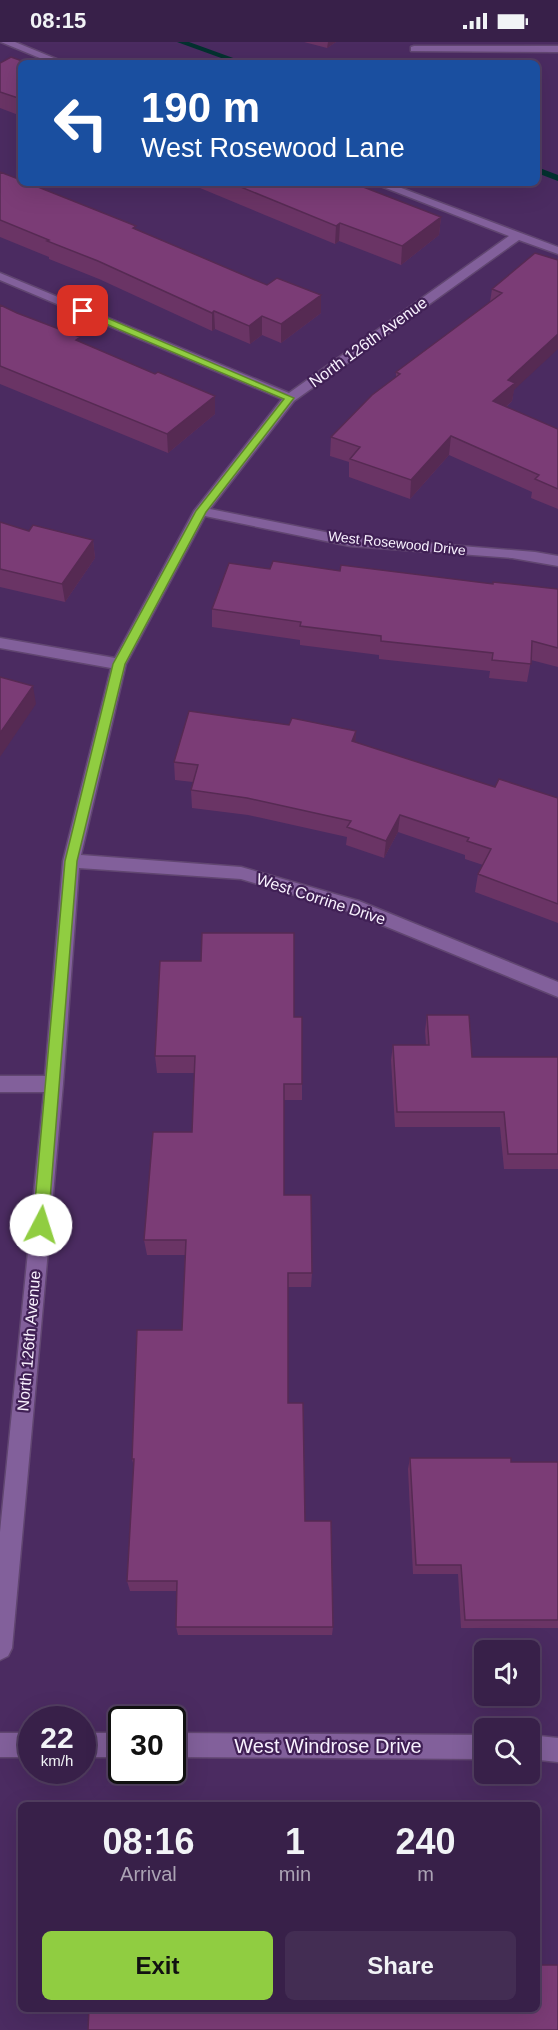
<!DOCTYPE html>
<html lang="en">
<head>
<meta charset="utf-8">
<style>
	:root { --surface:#382049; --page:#432d53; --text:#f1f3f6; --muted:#aba3b4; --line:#523e61; --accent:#90cd41 }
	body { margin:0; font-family:Arial,sans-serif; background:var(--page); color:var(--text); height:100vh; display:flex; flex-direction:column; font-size:22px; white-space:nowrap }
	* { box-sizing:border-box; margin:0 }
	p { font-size:20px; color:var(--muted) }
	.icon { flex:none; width:33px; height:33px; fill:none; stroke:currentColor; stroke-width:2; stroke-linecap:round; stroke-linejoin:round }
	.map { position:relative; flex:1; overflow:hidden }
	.sheet { position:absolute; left:18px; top:1760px; width:522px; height:210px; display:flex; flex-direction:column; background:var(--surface); border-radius:9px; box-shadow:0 6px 24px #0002,0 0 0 2px var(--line) }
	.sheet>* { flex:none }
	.top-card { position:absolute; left:18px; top:18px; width:522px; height:126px; border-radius:9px; box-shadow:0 6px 24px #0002,0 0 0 2px var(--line); background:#1a4fa0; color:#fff; overflow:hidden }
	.controls { position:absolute; left:474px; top:1598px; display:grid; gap:12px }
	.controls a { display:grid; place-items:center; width:66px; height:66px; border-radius:9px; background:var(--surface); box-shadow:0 6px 24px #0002,0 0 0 2px var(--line); font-size:30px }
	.speed { position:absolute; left:18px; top:1664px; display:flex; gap:12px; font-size:30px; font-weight:700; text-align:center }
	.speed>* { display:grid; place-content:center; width:78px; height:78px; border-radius:50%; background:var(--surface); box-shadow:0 6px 24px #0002,0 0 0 2px var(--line); line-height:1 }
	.speed small { font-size:15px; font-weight:400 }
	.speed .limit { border:3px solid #111; border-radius:9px; background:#fff; color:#111 }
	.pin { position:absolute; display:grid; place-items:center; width:51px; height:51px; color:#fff; margin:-26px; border-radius:12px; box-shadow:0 3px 9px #0006 }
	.me { position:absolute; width:66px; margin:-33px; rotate:5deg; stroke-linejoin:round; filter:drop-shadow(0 0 4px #0008) }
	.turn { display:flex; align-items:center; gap:21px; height:126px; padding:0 24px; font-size:27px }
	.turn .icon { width:78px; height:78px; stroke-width:2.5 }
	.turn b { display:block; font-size:42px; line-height:51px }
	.eta { display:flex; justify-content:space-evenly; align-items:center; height:102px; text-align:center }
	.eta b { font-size:36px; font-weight:700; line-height:42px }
	.action { display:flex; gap:12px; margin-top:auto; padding:12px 24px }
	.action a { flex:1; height:69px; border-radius:9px; background:var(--accent); color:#111; font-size:24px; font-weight:700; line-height:69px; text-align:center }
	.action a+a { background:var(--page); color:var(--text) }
	.status { display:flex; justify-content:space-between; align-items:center; height:42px; padding:0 30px; background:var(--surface); direction:ltr }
	.status svg { height:16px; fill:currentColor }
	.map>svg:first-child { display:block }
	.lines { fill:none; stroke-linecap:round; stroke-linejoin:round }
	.stream { fill:#03312f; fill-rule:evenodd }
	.minor-casing { stroke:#614671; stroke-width:3 }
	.minor { fill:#82609b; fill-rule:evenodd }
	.wall { fill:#6a3465 }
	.shaded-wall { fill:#562a53 }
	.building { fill:#7b3c76; stroke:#562a53; stroke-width:1.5 }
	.route { fill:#90cd41; stroke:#5e852a; stroke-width:1.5 }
	.labels { text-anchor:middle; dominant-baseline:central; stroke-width:4.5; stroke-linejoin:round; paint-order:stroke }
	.far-street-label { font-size:14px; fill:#f8f1fe; stroke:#402055 }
	.street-label { font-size:16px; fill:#f8f1fe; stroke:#402055 }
	.near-street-label { font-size:20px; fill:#f8f1fe; stroke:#402055 }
</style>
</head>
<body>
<div class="status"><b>08:15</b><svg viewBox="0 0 49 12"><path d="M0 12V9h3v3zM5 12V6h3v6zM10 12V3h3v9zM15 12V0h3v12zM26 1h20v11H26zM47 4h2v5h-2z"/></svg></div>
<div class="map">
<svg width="558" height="1988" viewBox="0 0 558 1988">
	<rect width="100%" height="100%" fill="#4b2b61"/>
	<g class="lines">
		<path class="stream" d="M177 0H189L247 21H235Z
			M537 125 558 133V139L537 131Z"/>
		<defs>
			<path id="minor" d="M1 0H15L66 21H52Z
				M414 4H558V10L411 9V5Z
				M373 141H388L558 205V212L519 198 294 359 210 467 350 495 535 510 558 514V524L512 516 350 504 205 474 126 622 81 813 241 825 359 859 558 940V955L348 869 241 837 79 826 63 1042 12 1606 8 1614 0 1618V1490L44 1050H0V1034H45L63 819 111 626 0 606V596L115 616 194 469 282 357 0 238V231L289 351 509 194Z
				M0 1691H32V1715H0Z
				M82 1691H122V1715H82Z
				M172 1691 484 1693V1717L172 1715Z
				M530 1693 558 1696V1720L530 1717Z"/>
		</defs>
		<use href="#minor" class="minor-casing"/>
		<use href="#minor" class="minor"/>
	</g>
	<path class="wall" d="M304 0H336L327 6Z
		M0 21H21V74L0 66Z
		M0 130 267 243 321 253V271L281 301 262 293 250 302 215 287 212 289 99 237 49 217V215L0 195Z
		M188 141H353L441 175 439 193 401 223 339 199 335 202Z
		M535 211 512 359 506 365 558 387V467L531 456 532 450 449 413 410 457 349 435V420L330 414 331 395 396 335V330L490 260 492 247Z
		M0 263 80 300 155 332 215 354V372L168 411 0 342Z
		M0 480 29 489 93 498 95 516 65 560 0 545Z
		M270 527 340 529 558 547V625L531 618 527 640 489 636 490 629 379 617V613L300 603V598L212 585V567Z
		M289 683 356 689 355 700 495 745 558 756V881L475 850 478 832 483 823 465 817V813L398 790 384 816 346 803 347 795 248 773 192 766 191 748 193 740 175 738 174 720Z
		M427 973 472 1015H558V1127H504L500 1085H395L391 1018 393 1003H426L425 989Z
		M294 975 302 1042V1058H284V1153L312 1231 311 1245H288V1361L305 1479 333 1585 332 1593H178L176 1585 177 1549H130L127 1539 134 1425 132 1417 182 1288 185 1213H147L144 1198 192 1090 195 1031H157L155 1014Z
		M410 1416 511 1420H558V1586H461L458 1532H413L408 1427Z"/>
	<path class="shaded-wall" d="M328 0H336L327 6Z
		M441 175 439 193 401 223 402 204Z
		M340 181 339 199 335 202 336 184Z
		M321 253V271L281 301V282Z
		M214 269 215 287 212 289V271Z
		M262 274V293L250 302 249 284Z
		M558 292V307L514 348 512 359 491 378 493 359 508 338Z
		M215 354V372L168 411 167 392Z
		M451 394 449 413 410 457 411 438Z
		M93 498 95 516 65 560 62 542Z
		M33 644 36 662 0 715V691Z
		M356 689 355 707 352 699Z
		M400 773 398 790 384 816 386 799Z"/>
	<path class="building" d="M11 15 28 21H21V57L0 50V21Z
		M0 130 21 138V141H28L136 184 133 186 267 243 277 236 321 253 281 282 262 274 249 284 214 269 212 271 98 219 47 199 49 198 0 178Z
		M231 141H353L441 175 402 204 340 181 336 184Z
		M535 211 558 218V292L508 338 515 341 493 359 558 387V447L535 437 539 433 451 394 411 438 350 417 360 405 331 395 372 353 400 332 396 330 502 251 492 247Z
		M0 263 17 271 80 295 76 298 155 332 158 330 215 354 167 392 0 324Z
		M0 480 29 489 33 483 93 498 62 542 0 527Z
		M273 519 340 529 341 523 493 542V540L558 547V606L532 599 531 622 492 618 493 611 381 599V594L300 584 301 580 212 567 229 521 270 527Z
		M0 635 33 644 0 691Z
		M189 669 289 683 292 676 356 689 352 699 495 745 499 737 558 756V862L478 832 491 807 467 799 469 796 400 773 386 799 347 785 351 779 247 756 191 748 198 723 174 720Z
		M202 891H294V975H302V1042H284V1153H311L312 1231H288V1361H303L305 1479H331L333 1585H176L177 1539H127L134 1417H132L137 1288H182L186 1198H144L153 1090H192L195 1014H155L160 919H201Z
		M427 973H469L472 1015H558V1112H508L504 1070H397L393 1003H429Z
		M410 1416H511V1420H558V1578H465L461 1523H416Z
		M537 1923H558V1988H88L89 1966H537Z"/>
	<path class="route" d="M80 267H86L294 356 206 470 125 622 77 819 48 1183 46 1188 41 1190 35 1188 33 1183 65 819 113 622 196 469 284 357 80 271Z"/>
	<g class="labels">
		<g class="far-street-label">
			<text transform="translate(397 501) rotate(6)">West Rosewood Drive</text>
		</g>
		<g class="street-label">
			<text transform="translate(368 300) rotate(-36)">North 126th Avenue</text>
			<text transform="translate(321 857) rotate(18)">West Corrine Drive</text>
			<text transform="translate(29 1299) rotate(-85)">North 126th Avenue</text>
		</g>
		<g class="near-street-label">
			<text x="328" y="1704">West Windrose Drive</text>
		</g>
	</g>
</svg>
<div class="controls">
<a><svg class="icon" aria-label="sound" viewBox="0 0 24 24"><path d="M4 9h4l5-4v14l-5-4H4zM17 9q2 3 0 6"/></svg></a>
<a><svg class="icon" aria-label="search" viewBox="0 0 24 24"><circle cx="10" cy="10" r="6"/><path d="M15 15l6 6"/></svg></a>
</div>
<div class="speed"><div>22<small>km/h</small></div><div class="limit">30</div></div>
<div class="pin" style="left:83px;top:269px;background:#d93025"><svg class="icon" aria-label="arrive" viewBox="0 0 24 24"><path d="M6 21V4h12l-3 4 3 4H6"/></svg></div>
<svg class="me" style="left:41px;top:1183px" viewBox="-20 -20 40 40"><circle r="19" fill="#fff"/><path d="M0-13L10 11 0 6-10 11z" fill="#90cd41"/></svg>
<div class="top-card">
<div class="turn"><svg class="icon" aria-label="left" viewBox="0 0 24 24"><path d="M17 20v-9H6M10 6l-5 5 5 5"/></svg><div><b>190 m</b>West Rosewood Lane</div></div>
</div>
<section class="sheet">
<div class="eta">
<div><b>08:16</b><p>Arrival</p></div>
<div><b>1</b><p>min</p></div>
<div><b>240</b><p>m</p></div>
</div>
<div class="action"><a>Exit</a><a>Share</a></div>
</section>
</div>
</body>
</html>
